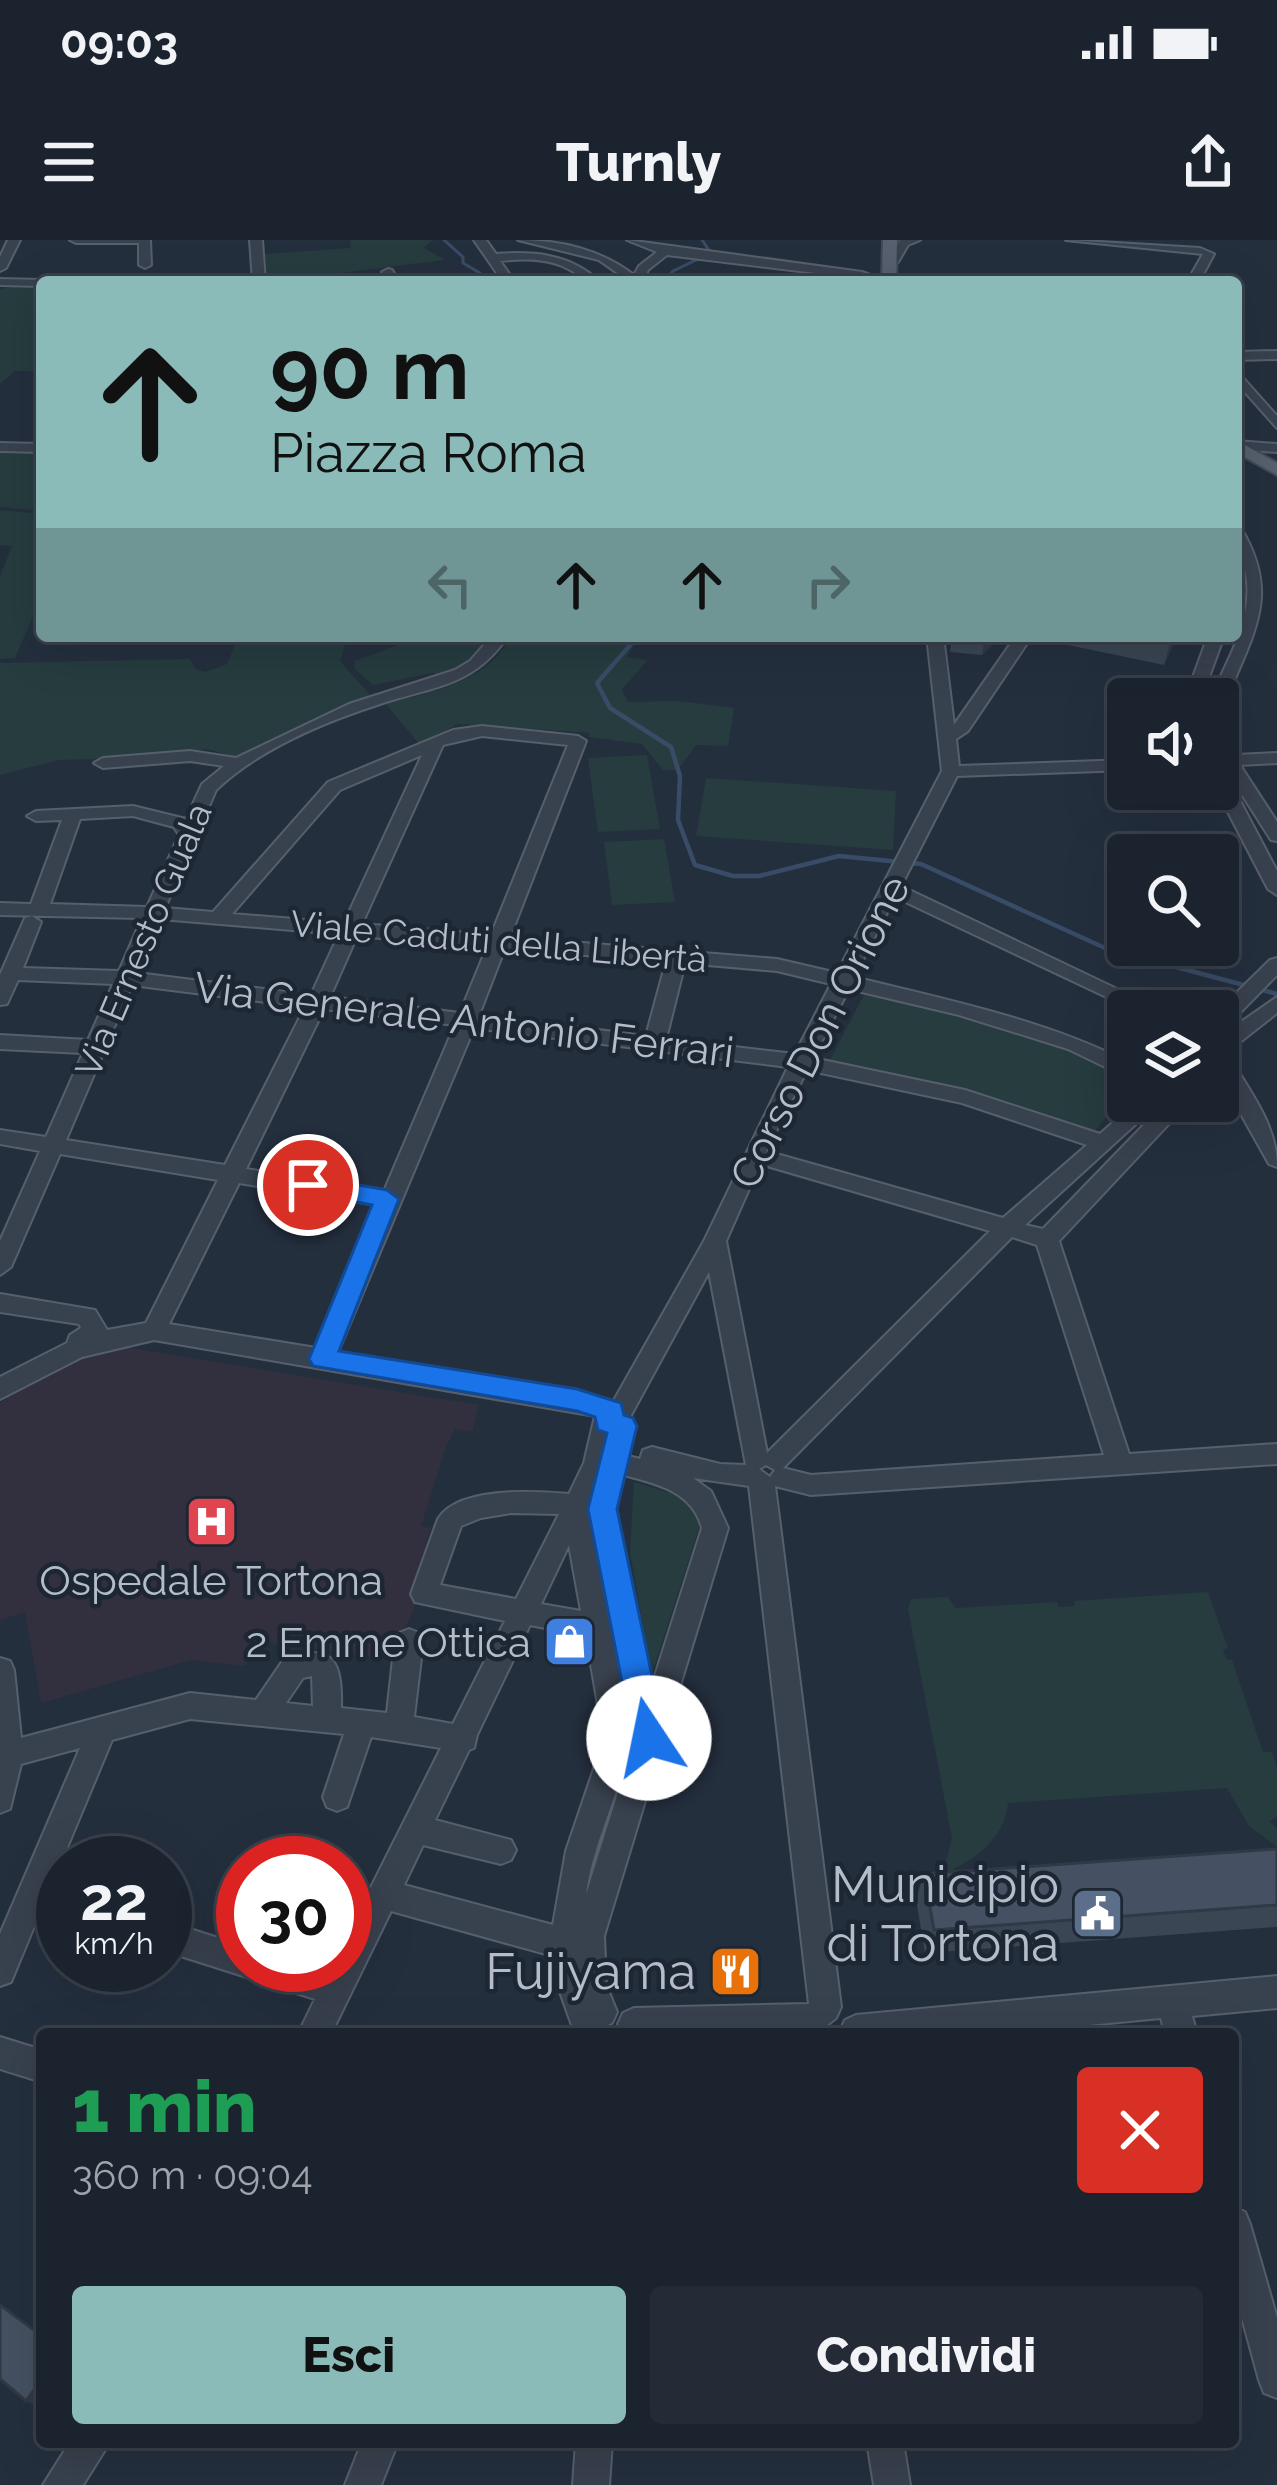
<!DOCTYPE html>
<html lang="it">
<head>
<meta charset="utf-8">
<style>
	:root { --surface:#1b232e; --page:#242b36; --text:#f1f3f6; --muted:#a0a4aa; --line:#39404a; --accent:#8bbbb9 }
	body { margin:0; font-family:Raleway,sans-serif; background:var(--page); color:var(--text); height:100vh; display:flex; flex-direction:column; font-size:45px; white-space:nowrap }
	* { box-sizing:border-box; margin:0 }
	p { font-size:39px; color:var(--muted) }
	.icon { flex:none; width:66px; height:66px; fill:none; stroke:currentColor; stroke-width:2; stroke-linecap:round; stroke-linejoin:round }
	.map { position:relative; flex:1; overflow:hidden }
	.details { position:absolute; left:36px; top:1788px; width:1203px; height:420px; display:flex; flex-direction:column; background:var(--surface); border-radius:12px; box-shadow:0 12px 48px #0002,0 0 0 3px var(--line) }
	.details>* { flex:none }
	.banner { position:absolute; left:36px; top:36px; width:1206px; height:366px; border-radius:12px; box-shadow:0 12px 48px #0002,0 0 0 3px var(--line); background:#8bbbb9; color:#111; overflow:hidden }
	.fabs { position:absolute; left:1107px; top:438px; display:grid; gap:24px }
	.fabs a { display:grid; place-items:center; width:132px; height:132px; border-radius:12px; background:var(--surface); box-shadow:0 12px 48px #0002,0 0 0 3px var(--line); font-size:60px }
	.speed { position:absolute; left:36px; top:1596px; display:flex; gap:24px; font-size:60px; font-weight:700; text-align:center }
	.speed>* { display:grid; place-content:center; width:156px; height:156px; border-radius:50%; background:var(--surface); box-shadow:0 12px 48px #0002,0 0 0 3px var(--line); line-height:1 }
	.speed small { font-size:30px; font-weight:400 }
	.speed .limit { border:18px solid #d22; background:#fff; color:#111 }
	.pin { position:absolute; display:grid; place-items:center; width:102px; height:102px; color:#fff; margin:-51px; border:6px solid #fff; border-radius:50%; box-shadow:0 3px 12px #0007 }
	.me { position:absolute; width:132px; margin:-66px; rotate:349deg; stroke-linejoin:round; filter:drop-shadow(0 0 9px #0008) }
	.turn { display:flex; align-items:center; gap:42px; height:252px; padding:0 36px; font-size:54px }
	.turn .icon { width:156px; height:156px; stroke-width:2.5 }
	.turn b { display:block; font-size:84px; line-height:102px }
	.lanes { display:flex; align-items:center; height:114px; padding:0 36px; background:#0003; justify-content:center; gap:60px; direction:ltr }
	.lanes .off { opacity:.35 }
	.round { display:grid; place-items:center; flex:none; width:126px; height:126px; border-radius:12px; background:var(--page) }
	.overview { display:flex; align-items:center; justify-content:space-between; height:204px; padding:0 36px }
	h1 { font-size:72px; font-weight:800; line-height:90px; color:#1e9e55 }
	.cta { display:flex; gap:24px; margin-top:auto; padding:24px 36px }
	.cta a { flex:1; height:138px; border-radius:12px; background:var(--accent); color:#111; font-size:48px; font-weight:800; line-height:138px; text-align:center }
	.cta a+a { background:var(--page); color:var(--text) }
	.status { display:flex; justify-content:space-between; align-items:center; height:84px; padding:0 60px; background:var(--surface); direction:ltr }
	.status svg { height:33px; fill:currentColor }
	header { display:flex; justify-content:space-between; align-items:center; height:156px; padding:0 36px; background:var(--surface); font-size:54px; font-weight:800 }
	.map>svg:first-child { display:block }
	.medical { fill:#32303f }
	.green { fill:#263c3f }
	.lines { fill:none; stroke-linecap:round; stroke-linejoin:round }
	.stream-far1 { stroke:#394c67; stroke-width:3 }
	.stream { stroke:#394c67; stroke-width:4.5 }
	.minor-casing { stroke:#565f6c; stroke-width:4 }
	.major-casing { stroke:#414a57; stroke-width:4 }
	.minor { fill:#38414e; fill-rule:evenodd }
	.major { fill:#56606e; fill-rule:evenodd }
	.wall { fill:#3b4654 }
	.shaded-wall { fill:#303945 }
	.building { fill:#455162; stroke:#303945; stroke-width:3 }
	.route { fill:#1a73e8; stroke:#114b97; stroke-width:3 }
	.labels { text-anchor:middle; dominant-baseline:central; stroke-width:9; stroke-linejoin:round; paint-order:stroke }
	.far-street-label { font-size:36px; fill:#b4bcc9; stroke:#1d2633 }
	.street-label { font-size:42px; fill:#b4bcc9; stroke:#1d2633 }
	.poi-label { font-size:42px; fill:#b4bcc9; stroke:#1d2633 }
	.near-poi-label { font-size:51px; fill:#b4bcc9; stroke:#1d2633; text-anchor:end }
</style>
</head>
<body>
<div class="status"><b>09:03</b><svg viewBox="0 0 49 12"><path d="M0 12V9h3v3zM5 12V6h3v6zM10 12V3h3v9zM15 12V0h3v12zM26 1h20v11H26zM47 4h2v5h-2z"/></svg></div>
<header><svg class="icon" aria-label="menu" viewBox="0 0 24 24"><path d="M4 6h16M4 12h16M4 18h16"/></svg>Turnly<svg class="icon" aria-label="share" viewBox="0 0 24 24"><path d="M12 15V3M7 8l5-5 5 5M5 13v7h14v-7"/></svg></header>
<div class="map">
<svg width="1277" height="2245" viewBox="0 0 1277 2245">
	<rect width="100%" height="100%" fill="#242f3e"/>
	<path class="medical" d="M112 1105 479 1165 472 1192 455 1189 446 1207 421 1286 431 1288 415 1339 423 1341 418 1360 401 1396 385 1395 380 1417 257 1401 245 1426 191 1420 41 1463 25 1372 0 1380V1163L40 1134Z"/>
	<path class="green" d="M350 0H433L424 8 445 20 267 42 265 14 351 8Z
		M21 45H42V131H15L0 144V49Z
		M0 209H42V271L0 267Z
		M0 270 42 274V356L15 418 0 419V336L12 306 0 305Z
		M239 396H348L340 421 371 456 237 517 206 509 165 517 59 520 0 535V423L190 419 195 429 205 432 227 424Z
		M403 396H491L471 423 444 437 433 433 373 445 355 429V421L401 404Z
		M511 396H639L627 417 648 420 622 449 628 462 679 461 734 468 728 506 696 505 678 530H663L642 504 589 497V493L458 484 420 505 385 463C432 452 487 443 511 396Z
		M647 515 660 589 598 592 588 518Z
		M706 538 896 551 893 610 696 596Z
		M664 599 675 662 612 665 604 602Z
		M867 749 1070 809 1128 839V851L1094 892 967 853 829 822Z
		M634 1242 692 1260 701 1282 652 1434 630 1313Z
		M1208 1352 1228 1408 1223 1410 1226 1419 1232 1420 1263 1512H1272L1277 1527V1577L1270 1581 1277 1589V1607L1249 1586 1227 1548 1008 1563C1005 1601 970 1623 938 1636L934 1631 947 1619 952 1598 908 1369 911 1359 948 1357 956 1368 1057 1362 1059 1367 1075 1366 1074 1361Z"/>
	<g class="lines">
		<path class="stream-far1" d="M444 0 463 17V23L480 33 482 42
			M664 42 673 31 711 13 702 0"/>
		<path class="stream" d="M631 396V404L597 443 610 468 671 507 680 536 678 580 695 625 733 636H759L839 616 921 624 1105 708 1277 754"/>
		<defs>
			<path id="minor" d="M8 0H20L6 28 0 31V17Z
				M70 0H150L151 25 145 28 139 25V3H76Z
				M250 0H262L265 42H253Z
				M474 0H486L496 14C534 11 571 14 600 42 584 42 577 32 562 26 543 18 521 19 500 21L515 42H503Z
				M518 0C561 0 601 10 634 35L639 26 657 12 627 0 862 32 890 42 667 15 648 30 643 42H630L599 20Z
				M900 0H920L908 5 898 22H890Z
				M1066 0 1200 8 1214 14 1199 42H1187L1203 14Z
				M388 29 392 30 399 42H387L382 32Z
				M79 38 84 42H60Z
				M0 39 42 40 47 42H42V46L0 45Z
				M1277 111V119L1236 120V112Z
				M1236 130 1277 176V188L1236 142Z
				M1236 201 1277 204V212L1236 209Z
				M0 203 42 204V212L0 211Z
				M1236 287 1241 288C1274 344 1262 377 1237 434 1232 446 1229 458 1218 465V459H1210C1226 423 1251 383 1247 342 1245 322 1236 307 1236 287Z
				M492 396H508C473 447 434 446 380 464 324 482 259 509 216 550L165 668 213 672 328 542 453 490 482 486 578 496 586 501 510 697 777 719 837 733 942 531 927 396H943L954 485 1016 396H1032L968 491 956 499 959 526 1128 520V530L957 536 901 646 1163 771H1136L895 657 854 737C947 760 1042 779 1128 822V838L1068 809 959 775 849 749 813 818 965 850 1100 894 1137 861H1161L1025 985 1043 989 1166 862 1218 861 1216 869 1180 872 1059 1001 1129 1214 1277 1204V1224L811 1255 775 1246 841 1767 836 1778 816 1794H622L618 1784 623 1773 634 1768 809 1764 749 1246 693 1238 711 1251 728 1288 604 1696 606 1745 617 1772 612 1783 601 1788 599 1794H575L559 1749 553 1716 391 1671 331 1794H298L315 1759 165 1711V1681L243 1706V1725H304L328 1733 332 1725H345V1699L441 1508 371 1497 347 1567 337 1571 327 1567 323 1557 344 1494 190 1479 112 1500 51 1646 63 1649V1679L40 1672 11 1742 0 1746V1694L80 1508 21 1524 10 1569 0 1573V1418L10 1421 14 1430 21 1498 190 1453 256 1460 284 1419C335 1401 342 1423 341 1468L387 1473 395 1401 399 1393 409 1389 419 1393 423 1401 414 1477 453 1484 505 1381 415 1362 411 1354 438 1279C458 1246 535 1251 569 1254L584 1223 595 1176 154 1100 82 1117 0 1159V1137L67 1103 70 1095 81 1088 79 1084 0 1072V1054L95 1070 107 1090 146 1083 218 940 60 914 11 1027 0 1035V1001L40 911 0 904V890L46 897 83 813 0 809V795L88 800 113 744 18 740 7 764 0 765V735L25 678 32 676 41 682 23 728 119 731 142 678 0 675V663L31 664 62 580 36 581 27 576 36 571 133 566 186 579 202 544 224 526 190 521 103 528 94 523 103 518 190 511 236 518 349 464 455 430 470 421ZM482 496 568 505 491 695 362 684 443 505ZM422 515 344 683 232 674 340 550ZM133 576 174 587 179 595 147 667 50 664 80 579ZM161 679 339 694 311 755 137 733ZM357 696 487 707 460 773 330 757ZM505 708 666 722 646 796 479 775ZM685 723 777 731 831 744 795 814 666 799ZM132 745 305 767 225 925 66 900ZM324 769 455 785 384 951 246 929ZM474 788 788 827 704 1001 613 1162 577 1150 338 1112ZM807 830 962 863 1087 905 1003 978 766 911ZM760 924 990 991 767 1213 726 1001ZM239 943 377 965 316 1108 169 1084ZM1012 997 1037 1005 1104 1215 811 1235 783 1228ZM709 1032 746 1225 720 1224 652 1207 643 1210 640 1219 628 1216 630 1205 627 1198 615 1196 618 1182 630 1177ZM766 1225 775 1230 770 1237 759 1229ZM624 1235C657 1244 692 1251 702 1288L652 1445 616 1269ZM593 1257 590 1269 635 1498 586 1655C593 1596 629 1541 629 1482L587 1269ZM511 1273 559 1274 516 1359 440 1345 461 1286 481 1278ZM569 1305 581 1371 541 1364ZM530 1385 586 1396 601 1482V1508L566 1611 553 1685 404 1645 423 1605 501 1624 511 1620 516 1610 511 1600 435 1580 469 1510 474 1508 477 1495ZM312 1436 313 1466 286 1463 303 1438Z
				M1208 396H1224L1201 459H1185Z
				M1218 483 1226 488 1235 515 1277 513V523L1240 525 1277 582V601L1271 600 1223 525 1226 521 1218 514Z
				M1218 531 1227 536 1277 631V655L1268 649 1216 549Z
				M1277 718V735L1225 788 1218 790V771L1270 720Z
				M1277 757V773L1230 810 1229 816C1249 851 1277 884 1277 927L1269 924 1218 833V798Z
				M1277 1736V1768L1192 1776 1197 1794H1165L1161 1778 994 1794 840 1791 845 1780 856 1775Z
				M0 1797 42 1810V1842L0 1829Z
				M1233 1967 1245 1972 1250 1984 1277 2078V2158L1264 2153 1259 2140 1233 2045Z
				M70 2202H110L83 2245H43Z
				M362 2202H398L381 2245H345Z
				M576 2202H612L609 2245H573Z
				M867 2202H903L910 2245H874Z"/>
			<path id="major" d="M883 0H897L896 42H882Z
				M1236 200 1277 223V235L1236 212Z"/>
		</defs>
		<use href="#minor" class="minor-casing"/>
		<use href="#major" class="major-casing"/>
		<use href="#minor" class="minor"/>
		<use href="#major" class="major"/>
	</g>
	<path class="wall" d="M952 396H1002L982 415 950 412Z
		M1064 396H1177L1164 425 1063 404Z
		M1277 1609V1687L925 1713 916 1659 924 1634Z"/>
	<path class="shaded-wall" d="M985 396H1002L982 415Z
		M1172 396H1177L1164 425Z
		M42 2139V2169L26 2161Z"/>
	<path class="building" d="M1277 1609V1665L934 1690 924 1634Z
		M0 2065 42 2096V2139L26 2161 0 2139Z"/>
	<path class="route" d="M308 936 387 950 399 959 339 1111 577 1149 621 1163 624 1175 633 1178 637 1186 617 1269 665 1498 661 1508 649 1513 638 1508 633 1498 588 1269 607 1193 598 1190 595 1177 577 1171 313 1126 309 1119 372 965 300 952 296 945 300 939Z"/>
	<defs>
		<symbol id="hospital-square" viewBox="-11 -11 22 22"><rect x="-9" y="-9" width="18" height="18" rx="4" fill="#e0444e" stroke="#1d2633"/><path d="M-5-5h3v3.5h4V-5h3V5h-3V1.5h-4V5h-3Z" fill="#fff"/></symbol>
		<symbol id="shop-square" viewBox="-11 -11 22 22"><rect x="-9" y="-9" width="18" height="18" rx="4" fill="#3f7fe0" stroke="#1d2633"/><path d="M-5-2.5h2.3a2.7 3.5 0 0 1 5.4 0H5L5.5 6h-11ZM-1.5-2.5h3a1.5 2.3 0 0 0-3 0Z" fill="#fff"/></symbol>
		<symbol id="civic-square" viewBox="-11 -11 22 22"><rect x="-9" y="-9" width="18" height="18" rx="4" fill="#5c6f8a" stroke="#1d2633"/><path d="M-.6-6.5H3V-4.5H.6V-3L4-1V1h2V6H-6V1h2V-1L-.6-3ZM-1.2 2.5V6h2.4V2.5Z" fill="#fff"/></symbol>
		<symbol id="restaurant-square" viewBox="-11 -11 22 22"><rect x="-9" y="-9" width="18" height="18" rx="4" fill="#e8710a" stroke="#1d2633"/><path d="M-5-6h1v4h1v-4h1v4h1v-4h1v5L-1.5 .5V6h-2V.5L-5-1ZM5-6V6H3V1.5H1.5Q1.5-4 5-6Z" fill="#fff"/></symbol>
	</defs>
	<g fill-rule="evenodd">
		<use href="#hospital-square" x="182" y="1252" width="59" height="59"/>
		<use href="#shop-square" x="540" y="1372" width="59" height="59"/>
		<use href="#civic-square" x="1068" y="1644" width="59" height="59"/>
		<use href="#restaurant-square" x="706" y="1702" width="59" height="59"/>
	</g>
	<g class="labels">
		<g class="far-street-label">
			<text transform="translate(143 700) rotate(-67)">Via Ernesto Guala</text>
			<text transform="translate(499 701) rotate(5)">Viale Caduti della Libertà</text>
		</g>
		<g class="street-label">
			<text transform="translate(464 780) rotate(7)">Via Generale Antonio Ferrari</text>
			<text transform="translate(820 792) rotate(-63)">Corso Don Orione</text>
		</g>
		<g class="poi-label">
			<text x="211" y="1340">Ospedale Tortona</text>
			<text x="531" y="1402" text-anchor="end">2 Emme Ottica</text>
		</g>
		<g class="near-poi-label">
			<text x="1059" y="1644">Municipio<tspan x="1059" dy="59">di Tortona</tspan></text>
			<text x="696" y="1731">Fujiyama</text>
		</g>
	</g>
</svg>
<div class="fabs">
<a><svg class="icon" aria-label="sound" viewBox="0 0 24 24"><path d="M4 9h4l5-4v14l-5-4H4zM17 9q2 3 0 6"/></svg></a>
<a><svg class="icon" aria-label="search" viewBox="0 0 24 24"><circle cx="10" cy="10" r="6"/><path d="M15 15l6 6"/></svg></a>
<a><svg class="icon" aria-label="layers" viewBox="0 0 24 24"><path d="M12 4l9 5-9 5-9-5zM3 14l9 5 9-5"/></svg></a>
</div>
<div class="speed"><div>22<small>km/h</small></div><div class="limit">30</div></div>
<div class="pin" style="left:308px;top:945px;background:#d93025"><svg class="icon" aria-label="arrive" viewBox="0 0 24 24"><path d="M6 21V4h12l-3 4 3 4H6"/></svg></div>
<svg class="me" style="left:649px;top:1498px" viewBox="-20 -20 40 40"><circle r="19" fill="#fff"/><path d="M0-13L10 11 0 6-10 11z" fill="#1a73e8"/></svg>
<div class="banner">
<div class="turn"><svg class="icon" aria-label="ahead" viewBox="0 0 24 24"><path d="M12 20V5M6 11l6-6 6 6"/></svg><div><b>90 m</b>Piazza Roma</div></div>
<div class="lanes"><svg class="icon off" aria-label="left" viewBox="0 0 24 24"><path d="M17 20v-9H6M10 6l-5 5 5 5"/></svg><svg class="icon" aria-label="ahead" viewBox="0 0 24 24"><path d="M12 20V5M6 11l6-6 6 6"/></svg><svg class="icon" aria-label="ahead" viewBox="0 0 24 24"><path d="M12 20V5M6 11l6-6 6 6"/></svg><svg class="icon off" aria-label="right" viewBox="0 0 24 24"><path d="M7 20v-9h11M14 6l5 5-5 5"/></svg></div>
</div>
<section class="details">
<div class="overview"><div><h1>1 min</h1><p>360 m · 09:04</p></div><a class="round" style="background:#d93025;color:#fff"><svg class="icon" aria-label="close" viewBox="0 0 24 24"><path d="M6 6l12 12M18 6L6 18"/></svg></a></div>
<div class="cta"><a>Esci</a><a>Condividi</a></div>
</section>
</div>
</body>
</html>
